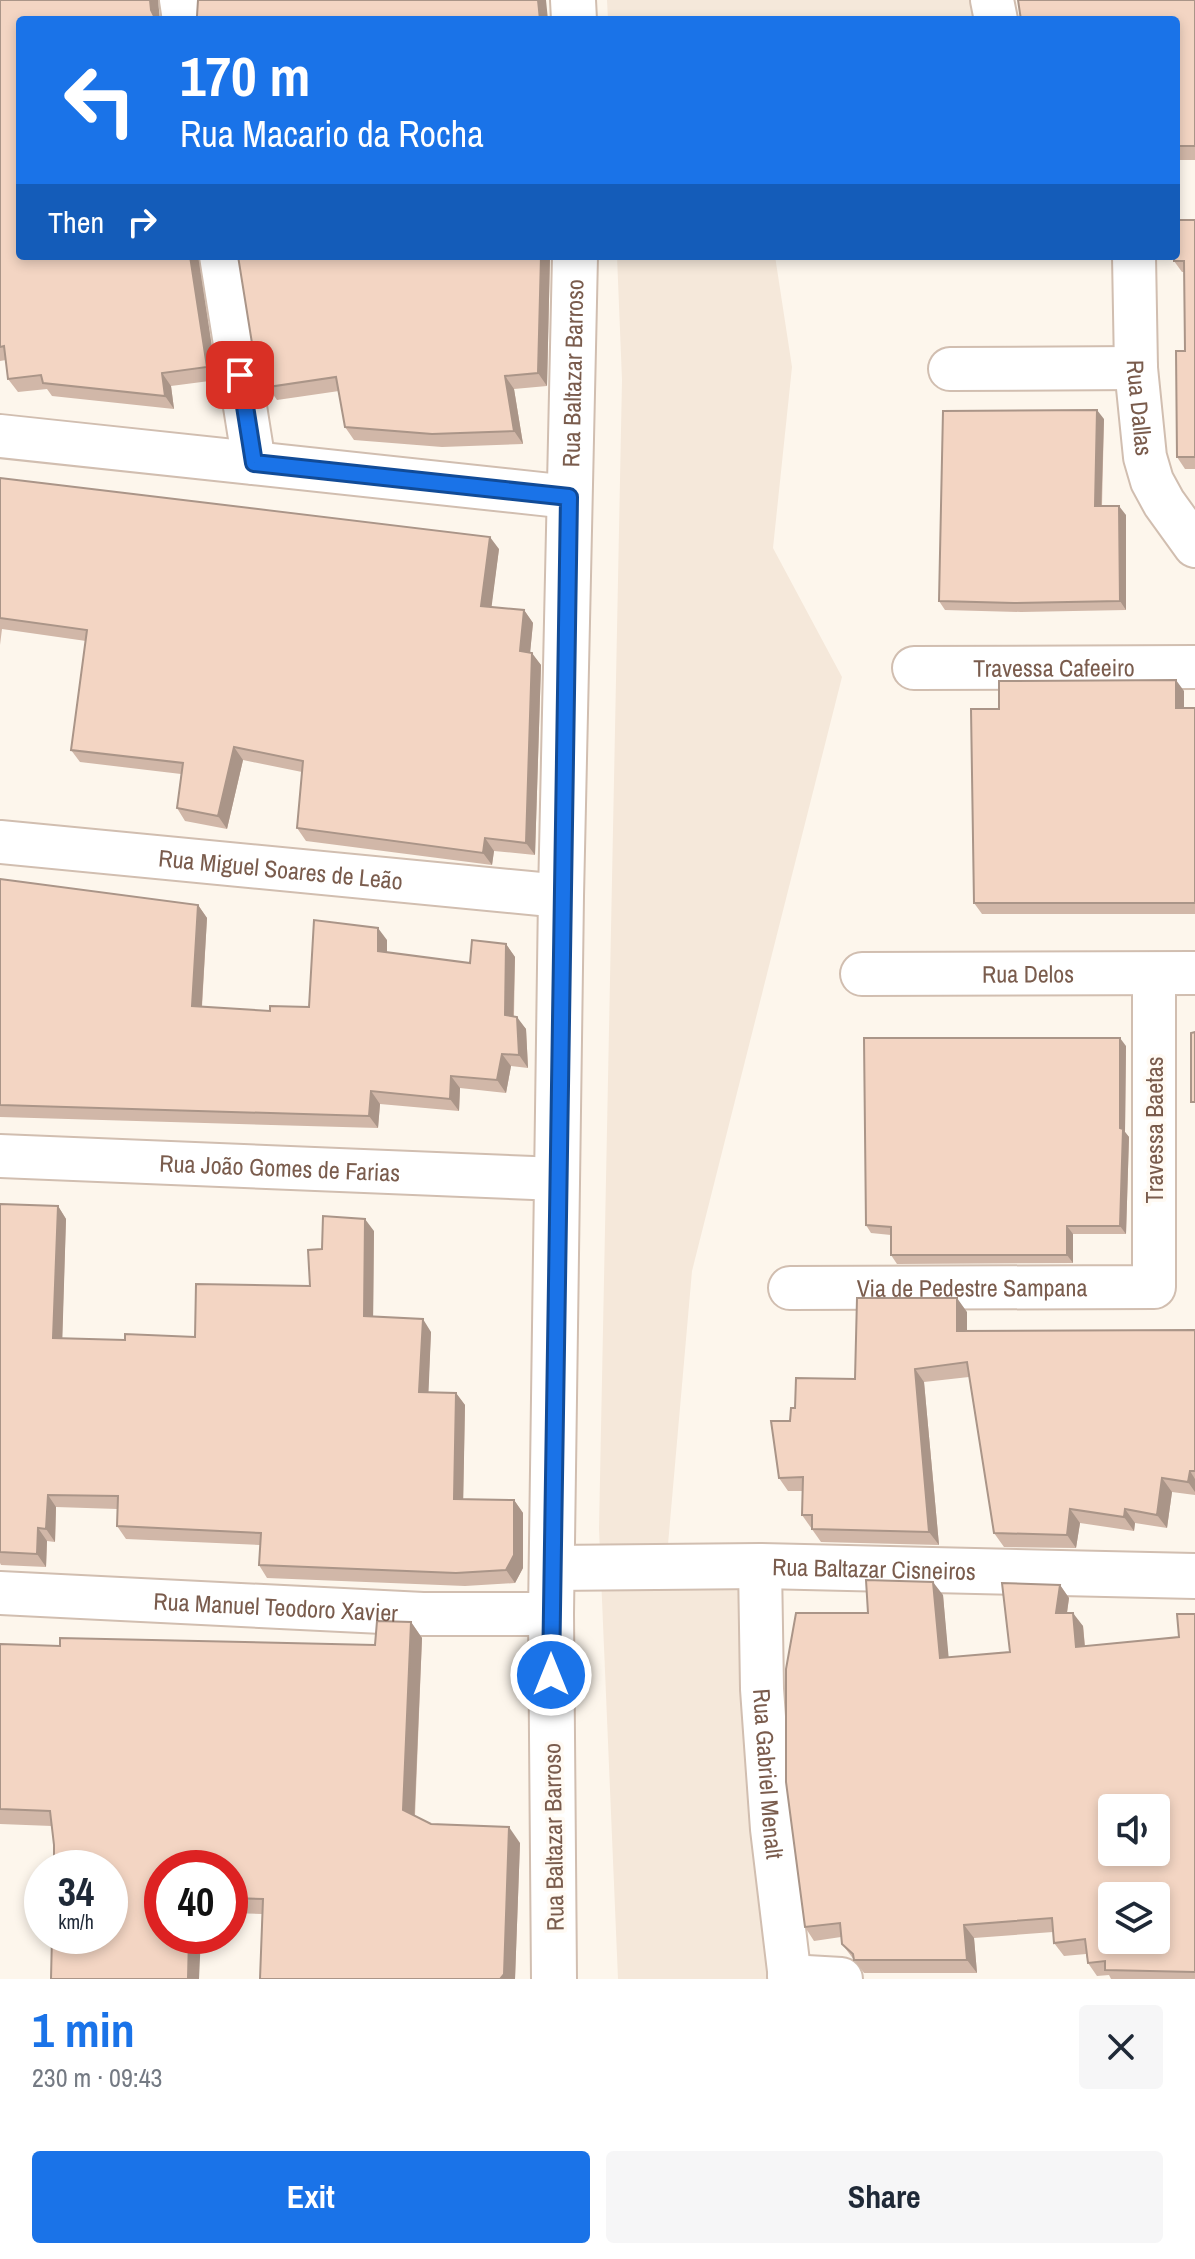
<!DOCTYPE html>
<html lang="en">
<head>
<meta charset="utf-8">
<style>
	:root { --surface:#fff; --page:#f6f6f7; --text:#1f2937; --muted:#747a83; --accent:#1a73e8 }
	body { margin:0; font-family:"Archivo Narrow",sans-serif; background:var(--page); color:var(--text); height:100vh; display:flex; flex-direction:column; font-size:30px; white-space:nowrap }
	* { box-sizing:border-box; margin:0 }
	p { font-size:26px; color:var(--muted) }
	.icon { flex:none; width:44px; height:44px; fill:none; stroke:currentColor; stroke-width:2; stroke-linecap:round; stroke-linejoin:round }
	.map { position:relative; height:1979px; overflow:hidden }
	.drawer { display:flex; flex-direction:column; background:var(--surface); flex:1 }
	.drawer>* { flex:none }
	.banner { position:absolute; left:16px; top:16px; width:1164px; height:244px; border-radius:8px; box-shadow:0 4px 12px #0003; background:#1a73e8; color:#fff; overflow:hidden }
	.buttons { position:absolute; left:1098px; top:1794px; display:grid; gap:16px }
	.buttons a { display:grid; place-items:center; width:72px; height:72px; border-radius:8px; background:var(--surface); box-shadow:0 4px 12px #0003; font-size:40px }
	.speed { position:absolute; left:24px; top:1850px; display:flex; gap:16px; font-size:40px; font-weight:700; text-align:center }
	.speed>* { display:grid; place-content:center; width:104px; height:104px; border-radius:50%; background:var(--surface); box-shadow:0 4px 12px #0003; line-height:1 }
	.speed small { font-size:20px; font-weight:400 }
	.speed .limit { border:12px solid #d22; background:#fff; color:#111 }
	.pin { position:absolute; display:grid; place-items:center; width:68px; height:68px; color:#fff; margin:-34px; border-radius:16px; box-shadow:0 4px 12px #0006 }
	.me { position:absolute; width:88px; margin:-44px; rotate:0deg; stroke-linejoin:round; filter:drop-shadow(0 0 6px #0008) }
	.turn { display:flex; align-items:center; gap:28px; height:168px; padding:0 32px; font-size:36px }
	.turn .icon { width:104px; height:104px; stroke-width:2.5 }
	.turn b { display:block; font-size:56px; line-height:68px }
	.then { display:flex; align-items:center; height:76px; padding:0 32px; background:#0003; gap:16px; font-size:30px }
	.round { display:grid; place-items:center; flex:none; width:84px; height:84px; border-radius:8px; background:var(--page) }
	.headline { display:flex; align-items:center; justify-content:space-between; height:136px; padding:0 32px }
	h1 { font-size:48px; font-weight:700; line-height:60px; color:var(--accent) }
	.primary-button { display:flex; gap:16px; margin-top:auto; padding:16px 32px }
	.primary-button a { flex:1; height:92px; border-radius:8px; background:var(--accent); color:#fff; font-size:32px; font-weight:700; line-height:92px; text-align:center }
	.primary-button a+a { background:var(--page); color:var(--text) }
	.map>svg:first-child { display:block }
	.residential { fill:#f5e8da }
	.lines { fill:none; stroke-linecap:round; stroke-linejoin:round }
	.minor-casing { stroke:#d1beb0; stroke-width:46 }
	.tertiary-casing { stroke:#d1beb0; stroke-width:48 }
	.minor { stroke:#fff; stroke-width:42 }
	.tertiary { stroke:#fff; stroke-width:44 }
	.wall { fill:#d1b7a8 }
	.shaded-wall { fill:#aa9588 }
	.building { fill:#f3d5c3; stroke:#aa9588; stroke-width:2; fill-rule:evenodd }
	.route-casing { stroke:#114b97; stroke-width:20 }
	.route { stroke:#1a73e8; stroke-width:14 }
	.labels { text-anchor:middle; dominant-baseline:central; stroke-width:7; stroke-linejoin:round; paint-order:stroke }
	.street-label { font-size:24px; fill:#7a5c4d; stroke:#fffaf3 }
</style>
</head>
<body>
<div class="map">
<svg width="1195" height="1979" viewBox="0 0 1195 1979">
	<rect width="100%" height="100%" fill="#fdf6ec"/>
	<path class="residential" d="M607 0H973L978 20H608Z
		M617 256H775L792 367 773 548 842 677 692 1271 664 1590 746 1586 774 1979H618L599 1529 622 380Z"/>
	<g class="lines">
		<defs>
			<g id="minor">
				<path d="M181 0 184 20"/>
				<path d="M992 0 996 20"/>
				<path d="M221 256 254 463"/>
				<path id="s1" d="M1134 256 1136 368 1145 457 1152 481 1164 503 1195 546"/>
				<path d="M950 369 1136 368"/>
				<path d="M0 436 569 497"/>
				<path id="s2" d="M914 668 1195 667"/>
				<path id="s3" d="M0 842 561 896"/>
				<path id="s4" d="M862 974 1195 973"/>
				<path id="s5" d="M0 1156 558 1179"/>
				<path id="s6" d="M790 1288 1154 1287V974"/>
				<path id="s7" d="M760 1566 762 1689 772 1829 790 1979"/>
				<path id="s8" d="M0 1593 423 1614H551"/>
				<path d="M789 1976 841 1979"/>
			</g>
			<g id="tertiary">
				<path d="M573 0 574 20"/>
				<path id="s9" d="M552 1568 760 1566 1195 1576"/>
				<path id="s10" d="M554 1979 551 1614 561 896 575 256"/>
			</g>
		</defs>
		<use href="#minor" class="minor-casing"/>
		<use href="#tertiary" class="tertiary-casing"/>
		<use href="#minor" class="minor"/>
		<use href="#tertiary" class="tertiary"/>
	</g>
	<path class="wall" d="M0 0H158L157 4 20 256H198L217 380 171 386 174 409 52 396 47 389 18 392 8 379 6 360 0 361Z
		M1195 0V160H1176V20Z
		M1195 220V469H1185L1177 457 1185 351 1184 272H1182L1174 261Z
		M550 256 547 386 514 389 523 444 442 447 354 440 345 427 339 391 277 400 268 387 266 375H264L255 362Z
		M1104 419 1102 506 1126 515V610L1021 612 945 610 939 601Z
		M0 478 499 549 491 607 524 610 533 623 530 652 541 665 535 855 494 851 492 865 306 841 297 828 302 772 243 760 227 829 185 821 177 808 181 774 80 762 71 750 86 641 2 629 0 645Z
		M1184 691V708H1195V914H982L974 903 999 709Z
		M0 879 198 905 207 918 202 1007 270 1011 309 1007 387 940V952L470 963 506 944 515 957 514 1016 526 1029 528 1068 511 1066 506 1093 460 1088 459 1111 380 1104 378 1128 0 1117Z
		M1126 1046 1125 1132 1129 1137 1126 1234H1073V1263L897 1264 891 1255V1235L871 1233 866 1225Z
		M0 1204 58 1206 66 1219 62 1338 125 1340 195 1337 310 1286 322 1249 374 1231 373 1316 431 1332 428 1392 456 1393 465 1405 463 1499 514 1500 523 1513V1568L515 1583 465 1586 267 1578 259 1565 260 1545 126 1539 117 1526V1509L56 1507 55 1542 47 1541 46 1567 1 1565 0 1563Z
		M967 1312V1331L1195 1330V1495L1172 1492 1167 1528 1135 1523 1134 1531 1080 1523 1076 1548 1004 1547 994 1533 969 1377 924 1382 939 1545 821 1542 802 1515 803 1491H788L779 1478 790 1421 795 1408 855 1379Z
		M1060 1585 1069 1598 1067 1613 1083 1626 1085 1646 1179 1637 1195 1614V1979H1111L1109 1975 1097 1976 1088 1963 1086 1954 1064 1956 1054 1943 1053 1932 974 1938 977 1973H864L842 1944 841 1937 814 1941 805 1927 868 1613 943 1595 948 1658 1010 1652Z
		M411 1622 422 1638 415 1816 431 1824 520 1843 515 1979H260L262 1914 230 1913V1868L54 1845 52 1826 0 1824V1644L60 1646 375 1645Z"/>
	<path class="shaded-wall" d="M150 0H158L160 20H156L151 10Z
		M538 0H546L548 20H540Z
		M190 256H198L217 380 207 367Z
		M541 256H550L547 386 538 373Z
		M162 373 171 386 174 409 165 396Z
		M505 376 514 389 523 444 514 431Z
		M1097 410 1104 419 1101 515 1095 506Z
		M1119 506 1126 515V610L1120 601Z
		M490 537 499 549 490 619 481 606Z
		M524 610 533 623 529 664 520 651Z
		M532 653 541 665 535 855 526 843Z
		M1176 680 1184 691V719L1176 708Z
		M234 747 243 760 227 829 218 816Z
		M485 838 494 851 492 865 483 853Z
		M198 905 207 918 201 1019 192 1006Z
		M378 928 387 940V963L378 951Z
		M506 944 515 957 513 1027 505 1015Z
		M517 1017 526 1029 528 1068 519 1055Z
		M1120 1038 1126 1046 1125 1132 1129 1137 1126 1234 1120 1226Z
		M502 1054 511 1066 506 1093 497 1080Z
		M451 1076 460 1088 459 1111 450 1099Z
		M371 1091 380 1104 378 1128 369 1116Z
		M58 1206 66 1219 62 1350 53 1338Z
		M365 1219 374 1231 373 1328 364 1316Z
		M1067 1226 1073 1234V1263L1067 1255Z
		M957 1298 967 1312V1344L957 1331Z
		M423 1319 431 1332 428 1404 419 1392Z
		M915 1369 924 1382 939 1545 929 1532Z
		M456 1393 465 1405 463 1511 454 1499Z
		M1190 1471 1195 1479V1492L1188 1482Z
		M1162 1478 1172 1492 1167 1528 1157 1515Z
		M48 1495 56 1507 55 1542 46 1529Z
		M514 1500 523 1513V1568L515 1583 506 1570Z
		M1070 1509 1080 1523 1076 1548 1067 1535Z
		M1125 1509 1135 1523 1134 1531 1124 1517Z
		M38 1528 47 1541 46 1567 37 1554Z
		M933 1582 943 1595 950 1672 940 1658Z
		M1060 1585 1069 1598 1065 1626 1056 1613Z
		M1073 1613 1083 1626 1086 1661 1076 1647Z
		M411 1622 422 1638 414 1826 403 1810Z
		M509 1827 520 1843 515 1979H500Z
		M964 1925 974 1938 977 1973 967 1960Z
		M189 1936H201L199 1979H188Z"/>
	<path class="building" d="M0 0H150L151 10 156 20H20V256H190L207 367 162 373 165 396 43 383 41 375 8 379 4 346 0 347Z
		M198 0H538L540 20H194L197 16Z
		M1018 0H1195V146H1176V20H1021Z
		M1176 220H1195V457H1177L1176 351H1185L1184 261H1174V256H1176Z
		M238 256H541L538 373 505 376 514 431 432 434 345 427 336 377 268 387 264 361 255 362Z
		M1097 410 1095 506H1119L1120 601 1014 603 939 601 943 411Z
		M0 478 490 537 481 606 524 610 520 651 532 653 526 843 485 838 483 853 297 828 303 761 234 747 218 816 177 808 183 763 71 750 87 630 0 618Z
		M1176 680V708H1195V903H974L971 709H999V681Z
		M0 879 198 905 192 1006 270 1011V1006L309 1007 314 920 378 928V951L470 963 472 940 506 944 505 1015 517 1017 519 1055 502 1054 497 1080 451 1076 450 1099 371 1091 369 1116 0 1105Z
		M1195 1032V1102H1191V1033Z
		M864 1038H1120V1128L1123 1129 1120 1226H1067V1255H891V1227L866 1225Z
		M0 1204 58 1206 53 1338 125 1340V1334L195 1337 196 1284 310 1286 308 1250 322 1249 323 1216 365 1219 364 1316 423 1319 419 1392 456 1393 454 1499 514 1500V1555L506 1570 456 1573 259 1565 261 1533 117 1526 118 1496 48 1495 46 1529 38 1528 37 1554 0 1552Z
		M857 1298H957V1331L1195 1330V1471H1190L1188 1482 1162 1478 1157 1515 1125 1509 1124 1517 1070 1509 1067 1535 994 1533 967 1362 915 1369 929 1532 812 1529V1515H802L803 1477 779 1478 771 1421H790L791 1408H795L796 1378 855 1379Z
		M866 1580 933 1582 940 1658 1010 1652 1002 1583 1060 1585 1056 1613H1073L1076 1647 1179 1637 1177 1614H1195V1972L1105 1970V1961L1088 1963 1085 1939 1054 1943 1052 1918 964 1925 967 1960H854L853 1954 842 1944 840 1923 805 1927 786 1782V1669L796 1613H868ZM1112 1808H1156V1852H1112ZM1112 1896H1156V1940H1112Z
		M377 1621 411 1622 403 1810 431 1824 509 1827 504 1974 500 1979H260L263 1899 230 1898V1868H162V1936H189L188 1979H51L52 1936H110V1868H54V1845L50 1811 0 1809V1644L60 1646V1638L375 1645Z"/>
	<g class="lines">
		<defs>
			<path id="route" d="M240 375 254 463 569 497 551 1675"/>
		</defs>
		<use href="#route" class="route-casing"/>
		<use href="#route" class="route"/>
	</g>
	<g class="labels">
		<g class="street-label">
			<text stroke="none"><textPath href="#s10" startOffset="1606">Rua Baltazar Barroso</textPath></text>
			<text stroke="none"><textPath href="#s1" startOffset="152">Rua Dallas</textPath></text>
			<text stroke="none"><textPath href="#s2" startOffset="140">Travessa Cafeeiro</textPath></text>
			<text stroke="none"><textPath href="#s3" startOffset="282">Rua Miguel Soares de Leão</textPath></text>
			<text stroke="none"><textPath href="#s4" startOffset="166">Rua Delos</textPath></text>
			<text transform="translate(1154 1130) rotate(-90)">Travessa Baetas</text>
			<text stroke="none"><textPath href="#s5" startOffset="280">Rua João Gomes de Farias</textPath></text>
			<text stroke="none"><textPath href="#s6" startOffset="182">Via de Pedestre Sampana</textPath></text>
			<text stroke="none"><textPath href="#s9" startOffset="322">Rua Baltazar Cisneiros</textPath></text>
			<text stroke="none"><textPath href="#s8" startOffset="276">Rua Manuel Teodoro Xavier</textPath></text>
			<text stroke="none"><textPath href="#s7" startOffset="208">Rua Gabriel Menalt</textPath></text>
			<text transform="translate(553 1837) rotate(-91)">Rua Baltazar Barroso</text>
		</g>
	</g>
</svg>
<div class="buttons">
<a><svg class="icon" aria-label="sound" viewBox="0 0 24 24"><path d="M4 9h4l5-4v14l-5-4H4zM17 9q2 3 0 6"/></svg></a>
<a><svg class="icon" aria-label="layers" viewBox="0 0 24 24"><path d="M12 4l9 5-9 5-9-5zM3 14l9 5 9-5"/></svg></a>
</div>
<div class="speed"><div>34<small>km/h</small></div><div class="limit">40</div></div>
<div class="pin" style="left:240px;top:375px;background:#d93025"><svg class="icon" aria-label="arrive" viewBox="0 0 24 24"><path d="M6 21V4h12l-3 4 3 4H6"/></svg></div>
<svg class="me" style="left:551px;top:1675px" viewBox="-20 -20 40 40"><circle r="17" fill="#1a73e8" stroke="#fff" stroke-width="3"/><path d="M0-11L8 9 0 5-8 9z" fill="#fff"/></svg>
<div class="banner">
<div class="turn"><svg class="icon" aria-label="left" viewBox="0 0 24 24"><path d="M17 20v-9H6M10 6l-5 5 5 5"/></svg><div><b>170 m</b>Rua Macario da Rocha</div></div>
<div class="then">Then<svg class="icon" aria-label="right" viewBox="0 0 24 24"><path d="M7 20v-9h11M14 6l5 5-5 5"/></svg></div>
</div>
</div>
<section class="drawer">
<div class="headline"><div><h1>1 min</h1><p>230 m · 09:43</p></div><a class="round"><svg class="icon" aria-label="close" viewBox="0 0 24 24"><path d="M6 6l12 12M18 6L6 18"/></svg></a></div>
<div class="primary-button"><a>Exit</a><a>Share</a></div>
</section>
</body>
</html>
